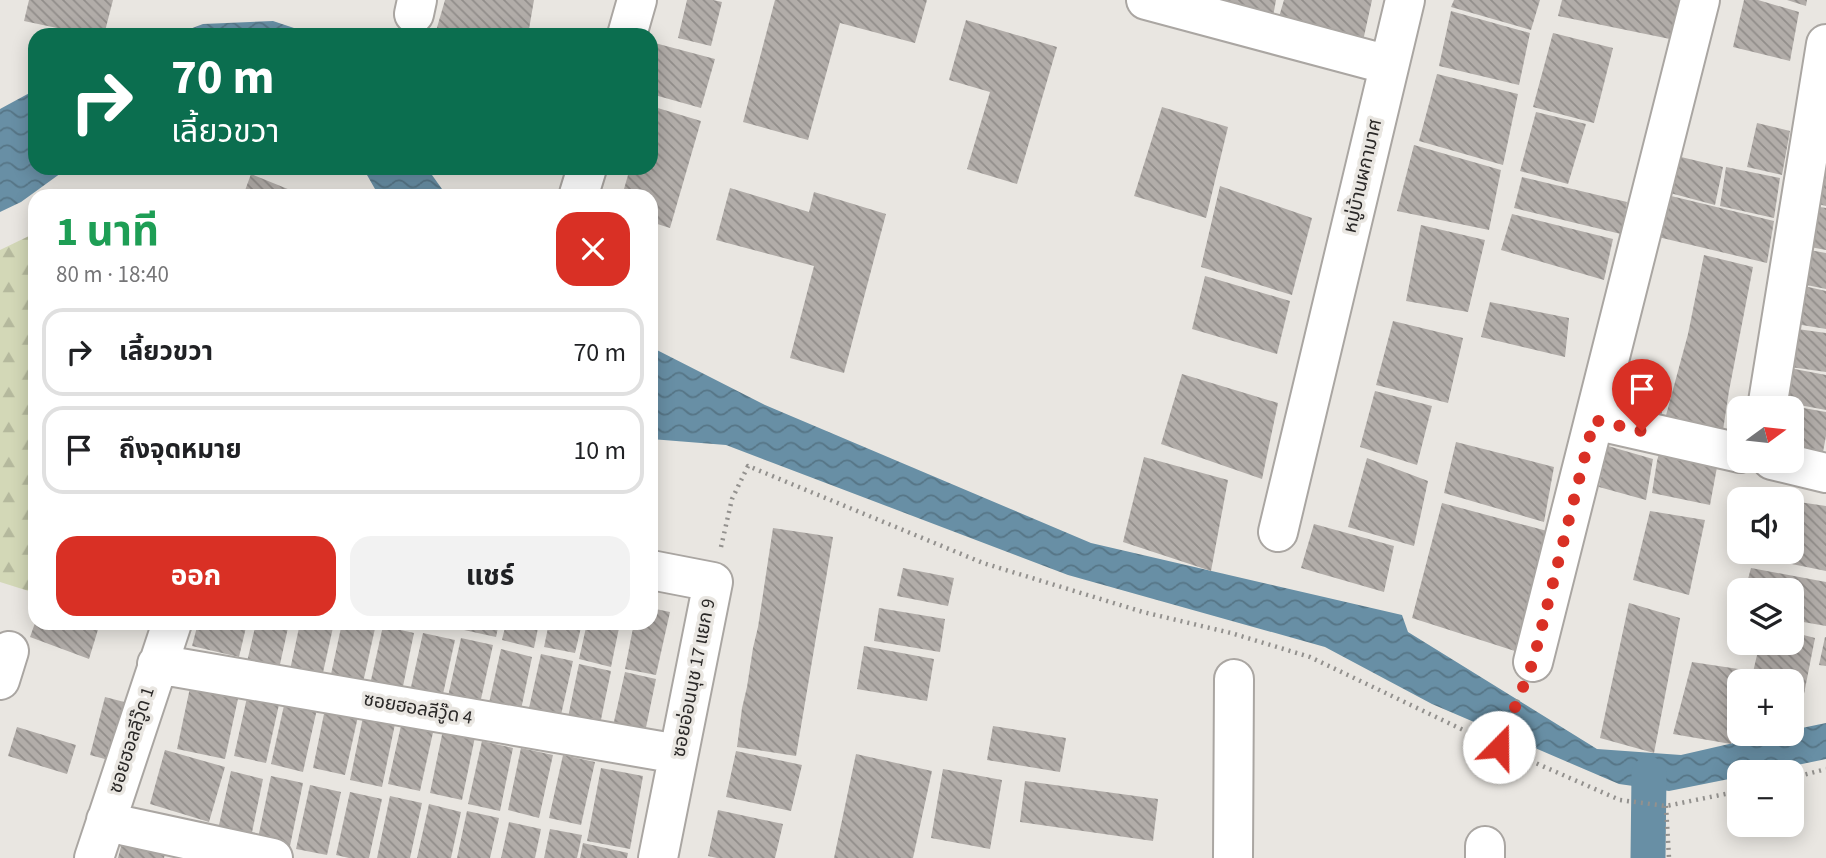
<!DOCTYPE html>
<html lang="th">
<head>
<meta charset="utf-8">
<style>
	:root { --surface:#fff; --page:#f2f2f2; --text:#202124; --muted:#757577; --line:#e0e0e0; --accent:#d93025 }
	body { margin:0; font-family:"Source Sans 3","Noto Sans Thai",sans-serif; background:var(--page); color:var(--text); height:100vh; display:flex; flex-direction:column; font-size:26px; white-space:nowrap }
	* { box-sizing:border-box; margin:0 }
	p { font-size:23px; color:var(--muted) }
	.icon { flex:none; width:38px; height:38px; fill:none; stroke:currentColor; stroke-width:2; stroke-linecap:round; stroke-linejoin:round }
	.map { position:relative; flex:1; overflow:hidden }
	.panel { position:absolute; left:28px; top:189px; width:630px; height:441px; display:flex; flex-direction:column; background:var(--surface); border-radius:21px; box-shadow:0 4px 18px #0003 }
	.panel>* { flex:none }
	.banner { position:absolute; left:28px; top:28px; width:630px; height:147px; border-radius:21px; box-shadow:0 4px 18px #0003; background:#0b6e4f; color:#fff; overflow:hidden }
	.needle { width:46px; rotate:75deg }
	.tools { position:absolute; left:1727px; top:396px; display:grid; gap:14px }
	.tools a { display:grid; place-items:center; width:77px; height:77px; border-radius:14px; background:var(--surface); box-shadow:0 4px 18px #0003; font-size:35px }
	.pin { position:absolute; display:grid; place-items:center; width:60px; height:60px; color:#fff; margin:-72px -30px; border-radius:50% 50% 50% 0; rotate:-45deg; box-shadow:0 0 7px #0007 }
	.pin .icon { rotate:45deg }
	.me { position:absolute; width:77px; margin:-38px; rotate:22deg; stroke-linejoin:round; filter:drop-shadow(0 0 5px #0008) }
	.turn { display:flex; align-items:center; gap:24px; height:147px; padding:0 28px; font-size:32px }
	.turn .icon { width:91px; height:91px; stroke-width:2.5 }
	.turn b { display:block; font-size:49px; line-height:60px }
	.round { display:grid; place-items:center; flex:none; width:74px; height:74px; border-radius:21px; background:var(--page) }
	.overview { display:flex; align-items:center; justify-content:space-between; height:119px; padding:0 28px }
	h1 { font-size:42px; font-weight:700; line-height:52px; color:#1e9e55 }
	.cta { display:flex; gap:14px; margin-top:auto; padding:14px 28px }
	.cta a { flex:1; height:80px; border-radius:21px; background:var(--accent); color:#fff; font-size:28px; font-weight:700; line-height:80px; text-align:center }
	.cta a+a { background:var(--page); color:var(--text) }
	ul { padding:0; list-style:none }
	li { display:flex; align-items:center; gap:21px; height:88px; margin:0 14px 10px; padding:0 14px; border:4px solid var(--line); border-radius:21px }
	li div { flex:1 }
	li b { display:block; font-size:26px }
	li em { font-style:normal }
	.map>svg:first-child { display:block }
	.forest { fill:url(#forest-firs) }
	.water { fill:url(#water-waves) }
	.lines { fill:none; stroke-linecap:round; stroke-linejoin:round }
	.canal { stroke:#688fa5; stroke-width:35 }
	.building { fill:url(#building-back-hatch) }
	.minor-casing { stroke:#aaa6a2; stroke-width:42 }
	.path { stroke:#93918e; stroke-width:4.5; stroke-dasharray:2 5; stroke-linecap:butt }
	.minor { stroke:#fff; stroke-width:38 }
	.route { stroke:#d93025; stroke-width:12; stroke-dasharray:0 21.6 }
	.labels { text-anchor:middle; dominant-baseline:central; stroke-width:7; stroke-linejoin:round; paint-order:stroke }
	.street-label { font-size:19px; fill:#2a2827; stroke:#e9e6e1 }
</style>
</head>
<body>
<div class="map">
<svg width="1826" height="858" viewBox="0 0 1826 858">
	<defs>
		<pattern id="forest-firs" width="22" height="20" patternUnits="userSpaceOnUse" patternTransform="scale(1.75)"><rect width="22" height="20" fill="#d3d8b7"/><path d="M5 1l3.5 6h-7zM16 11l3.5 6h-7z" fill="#b5b99d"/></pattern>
		<pattern id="water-waves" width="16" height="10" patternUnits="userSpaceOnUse" patternTransform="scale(1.75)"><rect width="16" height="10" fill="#688fa5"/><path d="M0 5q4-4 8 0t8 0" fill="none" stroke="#567586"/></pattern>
		<pattern id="building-back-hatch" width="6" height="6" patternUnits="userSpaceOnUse" patternTransform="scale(1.75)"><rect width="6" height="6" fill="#b2ada9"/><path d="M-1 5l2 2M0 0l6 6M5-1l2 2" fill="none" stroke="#918d8a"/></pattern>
	</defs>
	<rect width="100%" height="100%" fill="#e9e6e1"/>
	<path class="forest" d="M29 236 35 238V593L0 582V250Z"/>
	<path class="water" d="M273 21 315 35H174L203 24Z
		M35 90V168H68L21 202 0 212V109Z
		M363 168H427L447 196H379Z
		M651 347 765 405 1091 543 1402 615 1408 632 1597 749 1681 755 1777 733H1792V730L1826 723V759L1764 772H1740L1739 777 1669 791 1619 784 1432 704 1325 647 1068 575 726 445 651 439Z"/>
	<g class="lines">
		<path class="canal" d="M1648 858 1649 774"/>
	</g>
	<path class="building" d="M29 0H113L104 35H90L24 21Z
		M445 0H534L528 35H451L436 31Z
		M687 0H713L722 2 711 46 678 38Z
		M775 0H927L915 43 840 23 808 140 743 122Z
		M1206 0H1276L1271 28Z
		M1284 0H1372L1361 50 1278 20Z
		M1454 0H1540L1531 30 1451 7Z
		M1562 0H1679L1670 39 1558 16Z
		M1744 0H1758L1799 12 1790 61 1733 47Z
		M1787 0H1807L1806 6Z
		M1451 11 1530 33 1519 85 1439 66Z
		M966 20 1057 47 1017 184 967 169 990 92 949 80Z
		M1553 33 1613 48 1594 123 1533 107Z
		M651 42 715 59 701 108 651 94Z
		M1437 74 1518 94 1503 165 1419 141Z
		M651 106 701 121 670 228 651 222V196H622L630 168H651Z
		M1162 107 1228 127 1206 218 1134 196Z
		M1536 112 1586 124 1568 184 1520 171Z
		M1757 123 1790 131 1782 175 1747 167Z
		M1414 145 1501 170 1489 230 1397 211Z
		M1681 157 1723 167 1715 205 1670 193Z
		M1821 164 1826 165V206L1814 203Z
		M1726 167 1780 178 1774 218 1720 206Z
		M251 174 300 194 299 196H243Z
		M1522 177 1627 202 1621 234 1514 208Z
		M1220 186 1312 218 1292 295 1201 267Z
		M730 188 809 212 814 192 886 214 844 373 790 358 814 266 716 240Z
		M1667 195 1774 221 1767 263 1658 237Z
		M1814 206 1826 208V250L1805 246Z
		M1512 214 1613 239 1604 280 1501 250Z
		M1421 225 1485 240 1468 312 1406 301Z
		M1804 249 1826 253V289L1797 283Z
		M1704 255 1753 267 1729 391 1723 430 1665 419 1688 334Z
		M1205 276 1290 301 1277 354 1192 329Z
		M1795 284 1826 291V329L1790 323Z
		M1490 302 1569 318 1565 357 1481 337Z
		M1393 321 1463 338 1448 403 1376 385Z
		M1790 328 1826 333V372L1783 366Z
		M1779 366 1826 375V410L1773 400Z
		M1182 374 1278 403 1262 479 1161 444Z
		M1375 391 1432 406 1417 465 1360 447Z
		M1617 400 1662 412 1658 432 1614 421Z
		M1792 406 1826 412V436L1823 452 1792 444Z
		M1663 438 1720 451 1710 505 1652 493 1657 461Z
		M1456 442 1554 467 1544 522 1444 493Z
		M1608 446 1653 459 1646 500 1599 487Z
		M1144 457 1228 480 1211 571 1123 542Z
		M1367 458 1428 481 1414 546 1348 527Z
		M1799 502 1826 506V571L1787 563 1790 551H1792V539Z
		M1442 503 1547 531 1518 652 1412 618Z
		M1650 511 1705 520 1689 595 1633 580Z
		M1314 524 1394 546 1384 592 1301 568Z
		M773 528 833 537 796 756 737 747 742 708 747 687 753 648 758 627Z
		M903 568 954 578 948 606 897 596Z
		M1751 568 1826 582V626L1792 620V590H1745Z
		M1629 603 1680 618 1654 753 1600 738Z
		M651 608 670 612 656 675 625 669 634 623H651Z
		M879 608 945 619 940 652 874 641Z
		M35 623H100L89 659 30 637Z
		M198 623H247L239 657 192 646Z
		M256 623H289L279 669 247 662Z
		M300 623H334L322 677 290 670Z
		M342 623 376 624 362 687 330 679Z
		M466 623H499L496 637 464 630Z
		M506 623H539L534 648 502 640Z
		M549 623H582L575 653 544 647Z
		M587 623H620L611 667 579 659Z
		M383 626 414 633 401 696 369 689Z
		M1792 632 1815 638 1803 699 1792 696V681H1751L1760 642H1792Z
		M423 633 455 640 441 703 409 696Z
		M1825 637H1826V666L1819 665Z
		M461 638 493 645 479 708 447 701Z
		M864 646 934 659 927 701 857 689Z
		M501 649 532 657 519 719 487 712Z
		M541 654 573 661 559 724 527 717Z
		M1692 662 1745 670 1743 681H1740V698L1731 744 1673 734Z
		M579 664 611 671 598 734 566 727Z
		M625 672 656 679 643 742 611 735Z
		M191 683 239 694 225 759 177 749Z
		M248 693 280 700 266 763 234 756Z
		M105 697 132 704 116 762 90 755Z
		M285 701 317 709 303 772 271 764Z
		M326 704 359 712 345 775 313 768Z
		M363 717 395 724 382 787 350 780Z
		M402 721 434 728 420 791 388 784Z
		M993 726 1066 738 1060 772 987 760Z
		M17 727 76 745 67 774 8 756Z
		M443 730 475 737 462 800 430 793Z
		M482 741 513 748 500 811 468 804Z
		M521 748 553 755 539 818 508 810Z
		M165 750 225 767 209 822 150 804Z
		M736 751 802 765 791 811 726 797Z
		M856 754 932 771 913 858H834Z
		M563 755 595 762 581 825 549 818Z
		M601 768 643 776 630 849 587 841Z
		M943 769 1002 780 990 849 931 838Z
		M231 771 263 779 250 842 217 834Z
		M271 776 303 783 290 846 258 838Z
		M1025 781 1158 799 1153 841 1020 822Z
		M310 785 341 792 327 855 296 849Z
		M350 792 382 799 369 858H349L336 855Z
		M390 796 422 803 410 858H377Z
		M429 804 461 812 451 858H417Z
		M718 810 783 824 775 858H717L708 856Z
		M467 811 499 818 490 858H457Z
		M509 822 541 829 535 858H501Z
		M550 829 582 835 577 858H544Z
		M123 839 166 850 164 858H118Z
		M583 843 628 853 627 858H580Z"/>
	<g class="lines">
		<defs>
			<path id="minor" d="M1146 0 1389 65
				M414 14 417 0
				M627 35 637 0
				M579 194 587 168
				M1767 408 1826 44
				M1594 420 1740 453
				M1772 460 1826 473
				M1278 532 1405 0
				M651 570 713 582 658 858
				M1533 662 1700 0
				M157 664 678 754
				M0 680 9 651
				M106 820 125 826 273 858
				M1485 846V858
				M94 858 172 623
				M1233 858 1234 679"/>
		</defs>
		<use href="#minor" class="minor-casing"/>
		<path class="path" d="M721 547 732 499 748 466 983 563 1143 612 1231 633 1310 657 1499 747 1620 800 1666 806 1740 791
			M1499 747 1519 696
			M1792 778 1826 769
			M1666 806 1669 858"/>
		<use href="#minor" class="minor"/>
	</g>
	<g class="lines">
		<path class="route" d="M1499 747 1533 662 1594 420 1642 431"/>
	</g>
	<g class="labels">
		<g class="street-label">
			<text transform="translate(1363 176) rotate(-77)">หมู่บ้านผกามาศ</text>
			<text transform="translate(694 678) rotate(-79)">ซอยอ่อนนุช 17 แยก 9</text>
			<text transform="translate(418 709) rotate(10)">ซอยฮอลลีวู๊ด 4</text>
			<text transform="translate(132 740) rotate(-72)">ซอยฮอลลีวู๊ด 1</text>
		</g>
	</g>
</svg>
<div class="tools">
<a><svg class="needle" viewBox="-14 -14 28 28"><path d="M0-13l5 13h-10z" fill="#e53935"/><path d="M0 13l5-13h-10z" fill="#757577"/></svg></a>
<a><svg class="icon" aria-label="sound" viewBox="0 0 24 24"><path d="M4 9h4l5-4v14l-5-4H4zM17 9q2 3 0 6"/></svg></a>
<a><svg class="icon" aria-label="layers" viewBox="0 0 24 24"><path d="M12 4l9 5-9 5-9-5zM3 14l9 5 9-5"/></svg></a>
<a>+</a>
<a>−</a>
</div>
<div class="pin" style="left:1642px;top:431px;background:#d93025"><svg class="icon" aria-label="arrive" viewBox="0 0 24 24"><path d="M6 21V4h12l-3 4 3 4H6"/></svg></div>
<svg class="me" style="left:1499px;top:747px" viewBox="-20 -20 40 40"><circle r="19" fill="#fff"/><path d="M0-13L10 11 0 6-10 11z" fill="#d93025"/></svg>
<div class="banner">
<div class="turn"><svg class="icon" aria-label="right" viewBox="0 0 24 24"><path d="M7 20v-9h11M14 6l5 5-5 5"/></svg><div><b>70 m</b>เลี้ยวขวา</div></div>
</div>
<section class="panel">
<div class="overview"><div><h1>1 นาที</h1><p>80 m · 18:40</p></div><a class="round" style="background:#d93025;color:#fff"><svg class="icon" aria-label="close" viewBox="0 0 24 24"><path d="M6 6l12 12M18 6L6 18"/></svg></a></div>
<ul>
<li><svg class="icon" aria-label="right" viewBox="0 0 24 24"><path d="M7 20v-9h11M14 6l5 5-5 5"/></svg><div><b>เลี้ยวขวา</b></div><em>70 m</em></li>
<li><svg class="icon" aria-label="arrive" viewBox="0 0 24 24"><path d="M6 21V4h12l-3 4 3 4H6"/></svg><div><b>ถึงจุดหมาย</b></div><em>10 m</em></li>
</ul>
<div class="cta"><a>ออก</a><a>แชร์</a></div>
</section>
</div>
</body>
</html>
